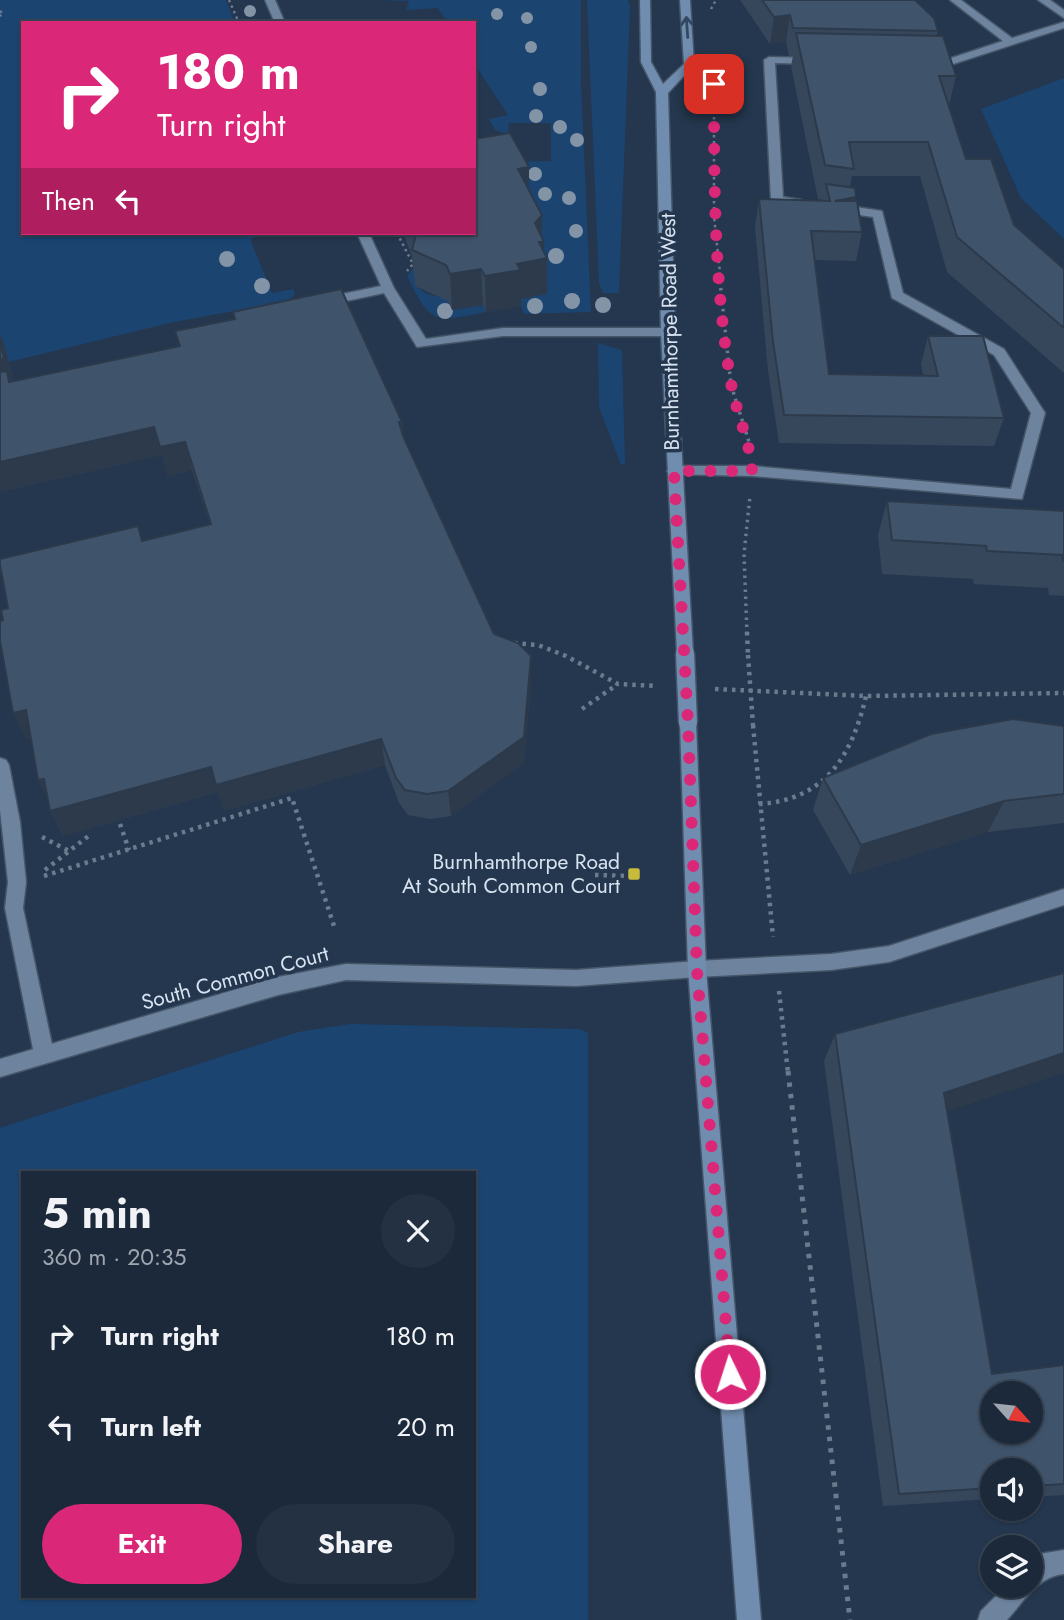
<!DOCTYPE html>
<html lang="en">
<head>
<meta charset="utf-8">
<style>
	:root { --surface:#1b293a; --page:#243142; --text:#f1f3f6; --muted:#a0a6af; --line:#394554; --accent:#db2777 }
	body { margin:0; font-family:Jost,sans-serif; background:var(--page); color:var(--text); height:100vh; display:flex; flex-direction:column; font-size:26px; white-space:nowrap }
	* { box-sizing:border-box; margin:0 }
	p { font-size:23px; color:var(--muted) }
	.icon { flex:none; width:38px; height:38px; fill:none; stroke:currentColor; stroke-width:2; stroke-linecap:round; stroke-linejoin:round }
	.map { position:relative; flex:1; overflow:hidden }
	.sheet { position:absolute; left:21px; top:1171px; width:455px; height:427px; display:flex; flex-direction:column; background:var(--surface); border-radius:0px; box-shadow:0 2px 5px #0004,0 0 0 2px var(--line) }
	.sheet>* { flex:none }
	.top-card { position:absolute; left:21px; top:21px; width:455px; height:214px; border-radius:0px; box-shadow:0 2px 5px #0004,0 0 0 2px var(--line); background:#db2777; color:#fff; overflow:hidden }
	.needle { width:46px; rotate:117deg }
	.fabs { position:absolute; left:980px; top:1381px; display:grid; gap:14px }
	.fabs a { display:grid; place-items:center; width:63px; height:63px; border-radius:50%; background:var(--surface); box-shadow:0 2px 5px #0004,0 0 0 2px var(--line); font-size:35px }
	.pin { position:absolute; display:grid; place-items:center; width:60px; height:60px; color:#fff; margin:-30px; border-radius:14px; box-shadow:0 4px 10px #0006 }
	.me { position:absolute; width:77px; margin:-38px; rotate:356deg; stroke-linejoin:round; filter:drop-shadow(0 0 5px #0008) }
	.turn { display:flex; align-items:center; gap:24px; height:147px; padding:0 21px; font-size:32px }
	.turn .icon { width:91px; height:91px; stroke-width:2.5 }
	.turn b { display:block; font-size:49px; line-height:60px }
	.then { display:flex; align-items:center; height:66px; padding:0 21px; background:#0003; gap:14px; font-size:26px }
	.round { display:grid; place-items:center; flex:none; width:74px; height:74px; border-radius:37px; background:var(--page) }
	.summary { display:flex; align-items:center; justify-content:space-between; height:119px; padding:0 21px }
	h1 { font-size:42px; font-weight:700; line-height:52px }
	.action { display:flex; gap:14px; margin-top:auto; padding:14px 21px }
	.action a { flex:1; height:80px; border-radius:42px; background:var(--accent); color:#fff; font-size:28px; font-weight:700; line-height:80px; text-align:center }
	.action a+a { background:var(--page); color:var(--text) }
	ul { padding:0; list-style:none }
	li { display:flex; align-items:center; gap:21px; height:91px; padding:0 21px }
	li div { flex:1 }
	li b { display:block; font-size:26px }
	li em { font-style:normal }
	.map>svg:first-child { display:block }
	.green { fill:#1b4471; fill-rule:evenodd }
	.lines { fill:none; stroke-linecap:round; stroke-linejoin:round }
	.service-casing { stroke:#455568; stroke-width:3 }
	.minor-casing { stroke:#455568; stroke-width:3 }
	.secondary-casing { stroke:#455568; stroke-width:3 }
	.path-far3 { stroke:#6b7b8e; stroke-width:2.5; stroke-dasharray:2.5 3.5; stroke-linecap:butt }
	.path-far2 { stroke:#6b7b8e; stroke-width:3.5; stroke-dasharray:2.5 4.5; stroke-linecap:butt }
	.path-far1 { stroke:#6b7b8e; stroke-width:4.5; stroke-dasharray:3.5 5; stroke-linecap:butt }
	.path { stroke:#6b7b8e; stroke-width:5; stroke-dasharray:4.5 7; stroke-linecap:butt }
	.service { fill:#6e849e; fill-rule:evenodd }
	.minor { fill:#6e849e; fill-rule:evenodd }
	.secondary { fill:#708daf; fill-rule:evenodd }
	.secondary-bridge-casing { stroke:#455568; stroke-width:21; stroke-linecap:butt }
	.path-bridge { stroke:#6b7b8e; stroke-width:4.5; stroke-dasharray:3.5 5; stroke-linecap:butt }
	.secondary-bridge { stroke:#708daf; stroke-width:18 }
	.tree { fill:#8494a7 }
	.wall { fill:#36475c }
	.shaded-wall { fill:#2c3a4b }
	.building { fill:#3f536b; stroke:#2c3a4b; stroke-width:2; fill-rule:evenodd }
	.oneway { stroke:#334861 }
	.route { stroke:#db2777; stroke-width:12; stroke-dasharray:0 21.6 }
	.poi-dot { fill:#c8bb3b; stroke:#24374e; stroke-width:2.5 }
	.labels { text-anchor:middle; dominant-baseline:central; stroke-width:7; stroke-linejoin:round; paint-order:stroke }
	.street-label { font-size:21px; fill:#d7e3f1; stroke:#24374e }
	.poi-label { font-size:21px; fill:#d7e3f1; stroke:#24374e; text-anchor:end }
</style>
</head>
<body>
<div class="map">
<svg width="1064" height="1620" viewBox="0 0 1064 1620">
	<rect width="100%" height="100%" fill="#24374e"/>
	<path class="green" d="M0 0H226L235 23H23V233H271L250 239 272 293 293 289 295 294 288 301 174 322 0 364Z
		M378 0H581V82L591 312 524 314 521 306 513 162 551 161V123H509L508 134 495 130 489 119 508 115 474 63V23H448L438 8 406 10 409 1Z
		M587 0H628L630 6 619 293H603L599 283Z
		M1064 78V239L1021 198 981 109Z
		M416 265C415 290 421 296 447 297L452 310 483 305 486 312C435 322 431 326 407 276Z
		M598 343 622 350 625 464 621 465 599 407Z
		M350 1024 580 1029 588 1033V1620H0V1128L298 1032ZM474 1172V1596H23V1172Z"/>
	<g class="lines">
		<defs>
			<path id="service" d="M265 0H275L285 23H275Z
				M950 0H961L1012 38 1064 22V28L947 66H926V62L942 61 1003 41Z
				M769 57 815 58 820 61 815 64 775 63 783 197 802 200 804 203 798 207 771 200 764 60Z
				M836 204 882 211 903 293 1004 349 1045 413 1022 499 752 476 669 474 667 471 674 466H752L1011 489 1031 413 994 355 892 298 873 217 832 211V205Z
				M357 233H369L394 288 426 339 503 328H668L675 332 668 336H503L417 347 384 293 323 306 317 302 318 299 381 286Z
				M0 758 6 760 9 765 20 822 26 882 23 908 54 1054 51 1060 44 1063 37 1060 34 1054 5 908 8 882 0 810Z
				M1064 889V905L889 962 831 970 697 977 690 975 688 969 690 963 697 961 831 954 889 946Z
				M1064 1550V1574C1037 1577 1025 1600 1007 1620H978L981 1611 1006 1586H1031V1558L1033 1555Z"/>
			<path id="minor" d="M1038 0H1050L1064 10V18Z
				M697 961 704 963 706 969 704 975 697 977 576 986 346 980 278 995 0 1077V1059L278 977 346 964 576 970Z"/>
			<path id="secondary" d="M640 0H650L651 62 663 84 684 64 680 0H690L694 65 668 93 675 332 693 653 685 659 677 653 661 332 656 92 641 62Z
				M688 716 696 723 706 969 761 1620H737L688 969 680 723Z"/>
		</defs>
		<use href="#service" class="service-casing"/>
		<use href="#minor" class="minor-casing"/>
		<use href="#secondary" class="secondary-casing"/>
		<path class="path-far3" d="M229 0 239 23
			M711 9 716 0
			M0 11 3 14 0 16
			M714 69V217L721 282
			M397 233 413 264 407 271"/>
		<path class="path-far2" d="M720 281 731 385 750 445
			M747 634 744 554 750 496"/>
		<path class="path-far1" d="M747 632 748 655
			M514 643 538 645 566 656 618 684 657 686
			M715 689 866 696 1064 693
			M582 709 618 684
			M753 725 773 937
			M759 804C825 800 852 756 866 696
			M120 824 129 850
			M42 837 69 851
			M45 870 91 834
			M595 875 631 876
			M44 876 292 798 334 926
			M779 991 788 1073"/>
		<path class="path" d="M788 1071 850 1620"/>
		<use href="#service" class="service"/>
		<use href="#minor" class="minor"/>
		<use href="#secondary" class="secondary"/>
		<defs>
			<path id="secondary-bridge" d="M685 653 688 723"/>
		</defs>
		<use href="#secondary-bridge" class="secondary-bridge-casing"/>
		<path class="path-bridge" d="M748 655 753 725"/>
		<use href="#secondary-bridge" class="secondary-bridge"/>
	</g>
	<g class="tree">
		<circle cx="250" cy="11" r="6"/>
		<circle cx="497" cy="14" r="6"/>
		<circle cx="527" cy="18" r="6"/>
		<circle cx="531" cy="47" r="6"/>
		<circle cx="540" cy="89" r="7"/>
		<circle cx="536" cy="116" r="7"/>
		<circle cx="560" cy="127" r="7"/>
		<circle cx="577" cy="140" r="7"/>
		<circle cx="535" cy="174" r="7"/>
		<circle cx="545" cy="194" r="7"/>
		<circle cx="569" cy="198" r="7"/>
		<circle cx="576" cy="231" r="7"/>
		<circle cx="556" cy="256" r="8"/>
		<circle cx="227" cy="259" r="8"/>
		<circle cx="262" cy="286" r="8"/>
		<circle cx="572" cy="301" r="8"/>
		<circle cx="603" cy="305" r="8"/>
		<circle cx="535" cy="306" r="8"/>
		<circle cx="445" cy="311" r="8"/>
	</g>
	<path class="wall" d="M740 0H915L938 31 937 36 956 76 949 105 966 159 1014 225 1064 269V373L947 272 920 176H852L850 187 856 197 855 201 862 232 856 261 815 260 829 374 923 375 921 364 928 336 1004 418 994 446 779 443 768 371 755 227 759 199 823 200 818 199 791 66 793 56H789L786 42 770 44Z
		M529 189 542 215V237L544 242V252L547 258V294L521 299V306L486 312 483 305 452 310 448 301 415 286 412 256 403 233H474Z
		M233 312 402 422 404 437 494 634 531 682 524 763 451 816 430 819 408 815 399 803 385 765 224 811 218 792 63 836 50 811 48 799 38 780 31 738 26 739 3 620 8 608 138 526 142 541 210 524 192 470 168 476 162 455 0 492V334L5 347 13 381 179 346 175 331 234 319Z
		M887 501 1064 511V596L1049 595 1048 588 974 584 973 579 882 574 878 535Z
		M1064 726V823L988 832 850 875 813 810 823 778Z
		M835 1034 947 1112 992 1374 1064 1365V1495L1031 1497V1470H992V1499L883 1506 824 1061Z"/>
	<path class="shaded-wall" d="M790 15 786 42 770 44 774 17Z
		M529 167V203L518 169Z
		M856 197 850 225 835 201Z
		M542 215V242H544V259L547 258V294L521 299V306L486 312 485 276 517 264 535 223Z
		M481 269 483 305 452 310 450 274Z
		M0 334 5 347 14 386 0 390Z
		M399 422H402L405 450Z
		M154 427 162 455 0 492V462Z
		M185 442 192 470 168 476 160 447Z
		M531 656V682L524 763 451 816 448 791Z
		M26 710 38 736 26 739 13 713Z
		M381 739 385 765 224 811 218 792 63 836 50 811 211 767Z
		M44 779 51 805 38 780Z
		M1004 801 988 832 850 875 861 845Z
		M1064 1053V1073L928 1118 944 1093Z"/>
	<path class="building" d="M762 0H915L934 18 938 31 793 28 790 15 774 17Z
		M796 33 943 36 956 76H939L966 159H991L1014 225 1064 269V328L957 237 928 142H849L854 169 825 165Z
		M510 133 529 167 518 169 542 215 535 223 544 242H539L547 258 517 264 521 270 485 276 481 269 450 274 446 265 412 250 416 235 415 233H474V139Z
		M826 184 855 188 856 197 835 201H857L862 232 811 231 829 374 938 376 928 336H983L1004 418 784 415 773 342 759 199 830 201Z
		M341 289 402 422H399L403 436 494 634 518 643 531 656 524 737 448 791 427 794 405 790 396 778 381 739 216 785 211 767 50 811 44 779 38 780 26 710 13 713 0 641V621L3 620 1 610 8 608 0 565V559L138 526 142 541 211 524 185 442 160 447 154 427 0 462V372L7 371 9 382 180 346 175 331 235 319 233 312Z
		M0 343 4 358 0 359Z
		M887 501 1064 511V562L1062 555 987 551 986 546 892 540Z
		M1013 719 1064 726V794L1004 801 861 845 823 778 931 734Z
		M1064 973V1053L944 1093 992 1374 1064 1365V1484L1031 1486V1470H992V1488L899 1494 835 1034ZM992 1393H1031V1432H992Z"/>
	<defs><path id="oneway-shaft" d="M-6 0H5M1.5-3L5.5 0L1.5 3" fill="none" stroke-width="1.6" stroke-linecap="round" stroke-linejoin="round" transform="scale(1.75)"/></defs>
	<use class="oneway" href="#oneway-shaft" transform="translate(687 27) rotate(-94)"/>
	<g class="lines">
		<path class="route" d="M714 84C714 183 714 285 731 383 736 413 750 440 752 471H674L688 723 697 970 730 1374"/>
	</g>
	<rect class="poi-dot" x="627" y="867" width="14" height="14" rx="3.5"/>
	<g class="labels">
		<g class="street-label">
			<text transform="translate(670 332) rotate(-91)">Burnhamthorpe Road West</text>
			<text transform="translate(235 978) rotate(-15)">South Common Court</text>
		</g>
		<g class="poi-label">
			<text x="620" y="862">Burnhamthorpe Road<tspan x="620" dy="24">At South Common Court</tspan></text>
		</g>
	</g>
</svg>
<div class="fabs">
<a><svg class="needle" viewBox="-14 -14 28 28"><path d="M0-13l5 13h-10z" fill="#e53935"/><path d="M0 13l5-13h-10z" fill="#a0a6af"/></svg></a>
<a><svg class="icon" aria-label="sound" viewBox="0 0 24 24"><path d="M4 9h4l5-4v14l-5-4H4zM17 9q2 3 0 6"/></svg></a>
<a><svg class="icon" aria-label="layers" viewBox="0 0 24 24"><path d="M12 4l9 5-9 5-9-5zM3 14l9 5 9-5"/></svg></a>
</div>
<div class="pin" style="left:714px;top:84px;background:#d93025"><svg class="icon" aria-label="arrive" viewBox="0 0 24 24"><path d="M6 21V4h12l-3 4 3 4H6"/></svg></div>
<svg class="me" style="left:730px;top:1374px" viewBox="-20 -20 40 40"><circle r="17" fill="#db2777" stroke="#fff" stroke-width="3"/><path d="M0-11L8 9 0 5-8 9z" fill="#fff"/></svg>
<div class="top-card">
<div class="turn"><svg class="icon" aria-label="right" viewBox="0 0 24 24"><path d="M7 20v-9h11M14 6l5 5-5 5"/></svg><div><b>180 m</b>Turn right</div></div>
<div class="then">Then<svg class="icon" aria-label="left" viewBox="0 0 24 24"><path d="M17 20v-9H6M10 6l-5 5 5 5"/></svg></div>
</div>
<section class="sheet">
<div class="summary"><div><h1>5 min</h1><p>360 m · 20:35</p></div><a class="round"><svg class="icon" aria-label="close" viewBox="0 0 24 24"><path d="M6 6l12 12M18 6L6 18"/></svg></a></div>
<ul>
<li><svg class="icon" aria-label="right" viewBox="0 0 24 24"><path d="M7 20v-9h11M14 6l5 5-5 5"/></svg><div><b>Turn right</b></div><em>180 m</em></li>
<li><svg class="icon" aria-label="left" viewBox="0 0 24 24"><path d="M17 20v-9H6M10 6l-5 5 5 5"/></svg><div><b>Turn left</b></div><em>20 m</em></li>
</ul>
<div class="action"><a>Exit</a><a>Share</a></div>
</section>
</div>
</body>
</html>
